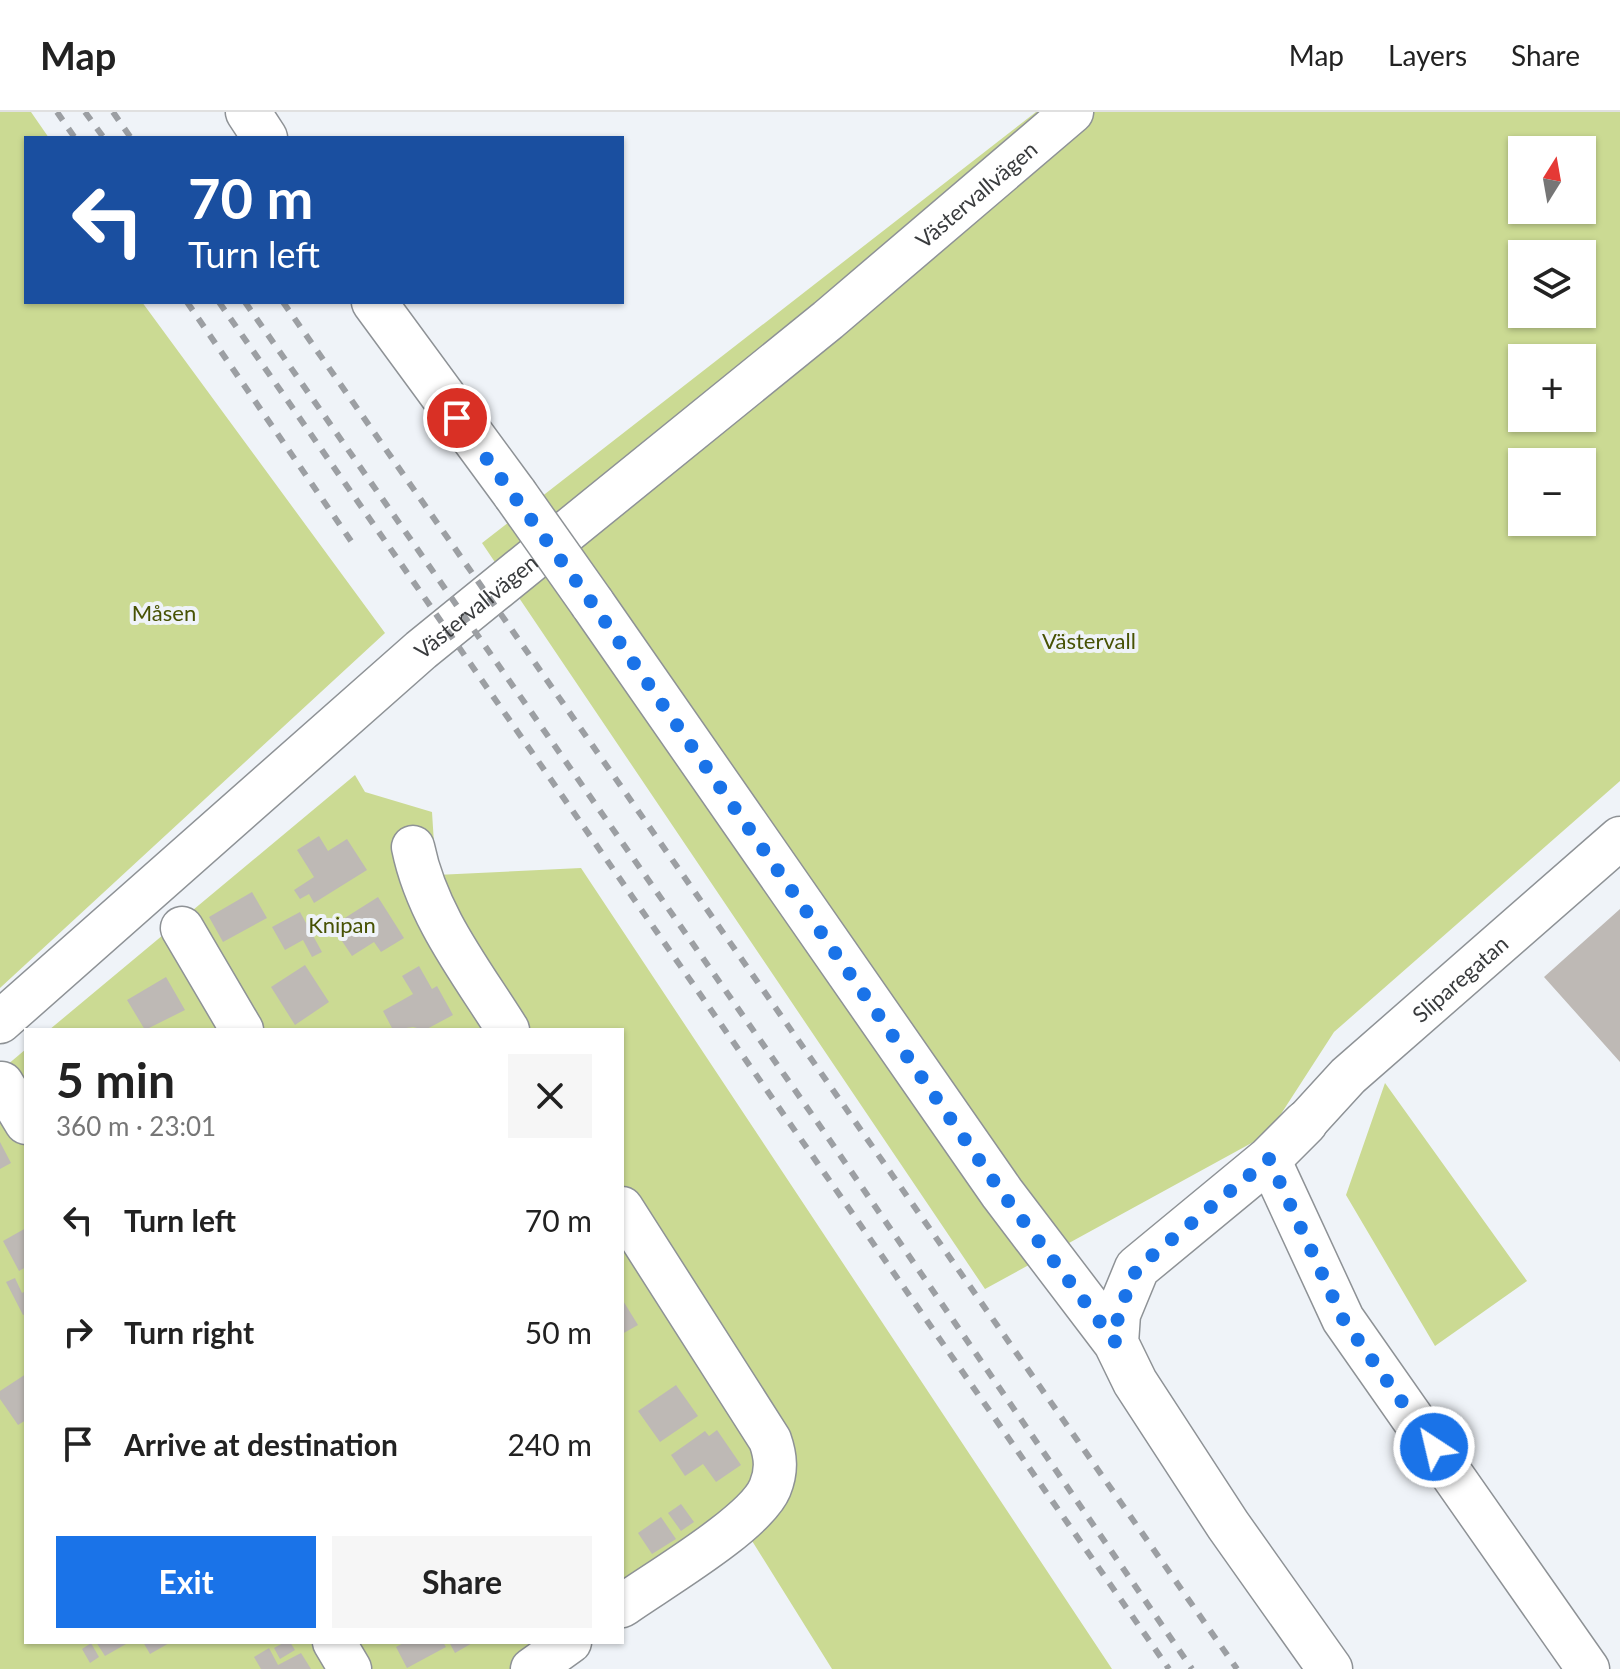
<!DOCTYPE html>
<html lang="en">
<head>
<meta charset="utf-8">
<style>
	:root { --surface:#fff; --page:#f6f6f6; --text:#222; --muted:#767676; --line:#e0e0e0; --accent:#1a73e8 }
	body { margin:0; font-family:Lato,sans-serif; background:var(--page); color:var(--text); height:100vh; display:flex; flex-direction:column; font-size:30px; white-space:nowrap }
	* { box-sizing:border-box; margin:0 }
	p { font-size:26px; color:var(--muted) }
	.icon { flex:none; width:44px; height:44px; fill:none; stroke:currentColor; stroke-width:2; stroke-linecap:round; stroke-linejoin:round }
	.map { position:relative; flex:1; overflow:hidden }
	.details { position:absolute; left:24px; top:916px; width:600px; height:616px; display:flex; flex-direction:column; background:var(--surface); border-radius:0px; box-shadow:0 2px 6px #0004 }
	.details>* { flex:none }
	.top-card { position:absolute; left:24px; top:24px; width:600px; height:168px; border-radius:0px; box-shadow:0 2px 6px #0004; background:#1a4fa0; color:#fff; overflow:hidden }
	.needle { width:52px; rotate:11deg }
	.fabs { position:absolute; left:1508px; top:24px; display:grid; gap:16px }
	.fabs a { display:grid; place-items:center; width:88px; height:88px; border-radius:0px; background:var(--surface); box-shadow:0 2px 6px #0004; font-size:40px }
	.pin { position:absolute; display:grid; place-items:center; width:68px; height:68px; color:#fff; margin:-34px; border:4px solid #fff; border-radius:50%; box-shadow:0 2px 8px #0007 }
	.me { position:absolute; width:88px; margin:-44px; rotate:325deg; stroke-linejoin:round; filter:drop-shadow(0 0 6px #0008) }
	.turn { display:flex; align-items:center; gap:28px; height:168px; padding:0 32px; font-size:36px }
	.turn .icon { width:104px; height:104px; stroke-width:2.5 }
	.turn b { display:block; font-size:56px; line-height:68px }
	.round { display:grid; place-items:center; flex:none; width:84px; height:84px; border-radius:0px; background:var(--page) }
	.head { display:flex; align-items:center; justify-content:space-between; height:136px; padding:0 32px }
	h1 { font-size:48px; font-weight:700; line-height:60px }
	.action { display:flex; gap:16px; margin-top:auto; padding:16px 32px }
	.action a { flex:1; height:92px; border-radius:0px; background:var(--accent); color:#fff; font-size:32px; font-weight:700; line-height:92px; text-align:center }
	.action a+a { background:var(--page); color:var(--text) }
	ul { padding:0; list-style:none }
	li { display:flex; align-items:center; gap:24px; height:112px; padding:0 32px }
	li div { flex:1 }
	li b { display:block; font-size:30px }
	li em { font-style:normal }
	header { display:flex; align-items:center; gap:48px; box-sizing:border-box; height:112px; padding:0 40px; background:var(--surface); border-bottom:2px solid var(--line) }
	header strong { font-size:38px }
	nav { display:flex; gap:44px; margin-inline-start:auto; font-size:28px }
	.map>svg:first-child { display:block }
	.green { fill:#cbda93; fill-rule:evenodd }
	.building { fill:#beb9b5 }
	.lines { fill:none; stroke-linecap:round; stroke-linejoin:round }
	.minor-casing { stroke:#8e9296; stroke-width:45 }
	.major-casing { stroke:#8e9296; stroke-width:47 }
	.minor { stroke:#fff; stroke-width:42 }
	.major { stroke:#fff; stroke-width:44 }
	.rail { stroke:#9c9fa3; stroke-width:6; stroke-dasharray:10 10; stroke-linecap:butt }
	.major-bridge-casing { stroke:#8e9296; stroke-width:47; stroke-linecap:butt }
	.major-bridge { stroke:#fff; stroke-width:44 }
	.route { stroke:#1a73e8; stroke-width:14; stroke-dasharray:0 25.2 }
	.labels { text-anchor:middle; dominant-baseline:central; stroke-width:8; stroke-linejoin:round; paint-order:stroke }
	.street-label { font-size:22px; fill:#393b3d; stroke:#eff3f8 }
	.park-label { font-size:22px; fill:#475204; stroke:#eff3f8 }
</style>
</head>
<body>
<header>
<strong>Map</strong>
<nav><a>Map</a><a>Layers</a><a>Share</a></nav>
</header>
<div class="map">
<svg width="1620" height="1557" viewBox="0 0 1620 1557">
	<rect width="100%" height="100%" fill="#eff3f8"/>
	<path class="green" d="M0 0H31L49 26H26V190H142L385 521 0 876Z
		M1036 0H1620V669L1334 920 1268 1022 985 1177 482 431ZM1522 38H1582V98H1522ZM1522 142H1582V202H1522ZM1522 246H1582V306H1522ZM1522 350H1582V410H1522Z
		M355 663 365 680 432 700 436 763 581 756 1112 1557H832L734 1400 622 1482V918H49Z
		M26 937V1530H556L520 1557H0V959Z
		M1385 971 1527 1169 1435 1234 1346 1083Z"/>
	<path class="building" d="M319 724 328 739 347 727 367 758 314 791 309 782 300 787 294 778 314 765 297 738Z
		M252 780 267 806 223 830 209 805Z
		M378 785 404 826 381 840 374 830 352 844 332 814Z
		M1620 797V950L1544 865Z
		M300 800 322 840 312 845 303 828 285 838 272 815Z
		M305 853 329 890 295 913 271 875Z
		M419 854 432 877 437 874 453 903 425 918 413 915 393 918 383 899 413 882 402 864Z
		M166 865 185 898 145 918 127 888Z
		M0 1030 11 1051 0 1057Z
		M26 1116V1155L19 1159 3 1129Z
		M15 1166 22 1181 26 1179V1202L23 1203 6 1170Z
		M622 1187 638 1213 622 1222Z
		M26 1262V1308L18 1313 0 1287V1279Z
		M676 1273 698 1304 660 1330 638 1299Z
		M717 1318 741 1353 716 1370 703 1352 685 1364 671 1343 705 1319 709 1324Z
		M681 1392 694 1410 681 1419 668 1401Z
		M661 1405 676 1427 652 1442 638 1421Z
		M96 1530H124L126 1532 105 1544Z
		M143 1530H171L150 1542Z
		M285 1530H290L295 1538 280 1547 274 1536Z
		M405 1530H443L446 1535 407 1556 396 1535Z
		M449 1530H474L455 1541Z
		M91 1531 99 1545 90 1551 82 1537Z
		M269 1536 278 1553 301 1541 311 1557H261L254 1545Z"/>
	<g class="lines">
		<defs>
			<g id="minor">
				<path d="M413 735C427 804 471 859 508 918"/>
				<path d="M182 816 242 918"/>
				<path id="s1" d="M0 910 421 538 828 208 1072 0"/>
				<path d="M2 971 26 1011"/>
				<path id="s2" d="M1305 1011 1348 964 1620 726"/>
				<path d="M1269 1047 1343 1207 1588 1557"/>
				<path d="M622 1096 770 1328C776 1345 777 1359 770 1376 755 1412 657 1469 622 1494"/>
				<path d="M334 1530 350 1557"/>
				<path d="M532 1557 570 1530"/>
			</g>
			<path id="major" d="M248 0 265 26
				M374 190 515 382
				M592 491 1002 1081 1116 1231
				M1305 1011 1269 1047 1137 1156 1118 1202 1116 1231 1135 1270 1228 1413 1330 1557"/>
		</defs>
		<use href="#minor" class="minor-casing"/>
		<use href="#major" class="major-casing"/>
		<use href="#minor" class="minor"/>
		<use href="#major" class="major"/>
		<path class="rail" d="M57 0 75 26
			M85 0 104 26
			M113 0 131 26
			M187 190 351 429
			M219 190 1169 1557
			M245 190 820 1014 1192 1557
			M283 190 1237 1557"/>
		<defs>
			<path id="major-bridge" d="M515 382 592 491"/>
		</defs>
		<use href="#major-bridge" class="major-bridge-casing"/>
		<use href="#major-bridge" class="major-bridge"/>
	</g>
	<g class="lines">
		<path class="route" d="M457 306 592 491 1002 1081 1116 1231 1118 1202 1137 1156 1269 1047 1343 1207 1434 1335"/>
	</g>
	<g class="labels">
		<g class="street-label">
			<text stroke="none"><textPath href="#s1" startOffset="1280">Västervallvägen</textPath></text>
			<text stroke="none"><textPath href="#s1" startOffset="632">Västervallvägen</textPath></text>
			<text stroke="none"><textPath href="#s2" startOffset="212">Sliparegatan</textPath></text>
		</g>
		<g class="park-label">
			<text x="164" y="500">Måsen</text>
			<text x="1089" y="528">Västervall</text>
			<text x="342" y="812">Knipan</text>
		</g>
	</g>
</svg>
<div class="fabs">
<a><svg class="needle" viewBox="-14 -14 28 28"><path d="M0-13l5 13h-10z" fill="#e53935"/><path d="M0 13l5-13h-10z" fill="#767676"/></svg></a>
<a><svg class="icon" aria-label="layers" viewBox="0 0 24 24"><path d="M12 4l9 5-9 5-9-5zM3 14l9 5 9-5"/></svg></a>
<a>+</a>
<a>−</a>
</div>
<div class="pin" style="left:457px;top:306px;background:#d93025"><svg class="icon" aria-label="arrive" viewBox="0 0 24 24"><path d="M6 21V4h12l-3 4 3 4H6"/></svg></div>
<svg class="me" style="left:1434px;top:1335px" viewBox="-20 -20 40 40"><circle r="17" fill="#1a73e8" stroke="#fff" stroke-width="3"/><path d="M0-11L8 9 0 5-8 9z" fill="#fff"/></svg>
<div class="top-card">
<div class="turn"><svg class="icon" aria-label="left" viewBox="0 0 24 24"><path d="M17 20v-9H6M10 6l-5 5 5 5"/></svg><div><b>70 m</b>Turn left</div></div>
</div>
<section class="details">
<div class="head"><div><h1>5 min</h1><p>360 m · 23:01</p></div><a class="round"><svg class="icon" aria-label="close" viewBox="0 0 24 24"><path d="M6 6l12 12M18 6L6 18"/></svg></a></div>
<ul>
<li><svg class="icon" aria-label="left" viewBox="0 0 24 24"><path d="M17 20v-9H6M10 6l-5 5 5 5"/></svg><div><b>Turn left</b></div><em>70 m</em></li>
<li><svg class="icon" aria-label="right" viewBox="0 0 24 24"><path d="M7 20v-9h11M14 6l5 5-5 5"/></svg><div><b>Turn right</b></div><em>50 m</em></li>
<li><svg class="icon" aria-label="arrive" viewBox="0 0 24 24"><path d="M6 21V4h12l-3 4 3 4H6"/></svg><div><b>Arrive at destination</b></div><em>240 m</em></li>
</ul>
<div class="action"><a>Exit</a><a>Share</a></div>
</section>
</div>
</body>
</html>
